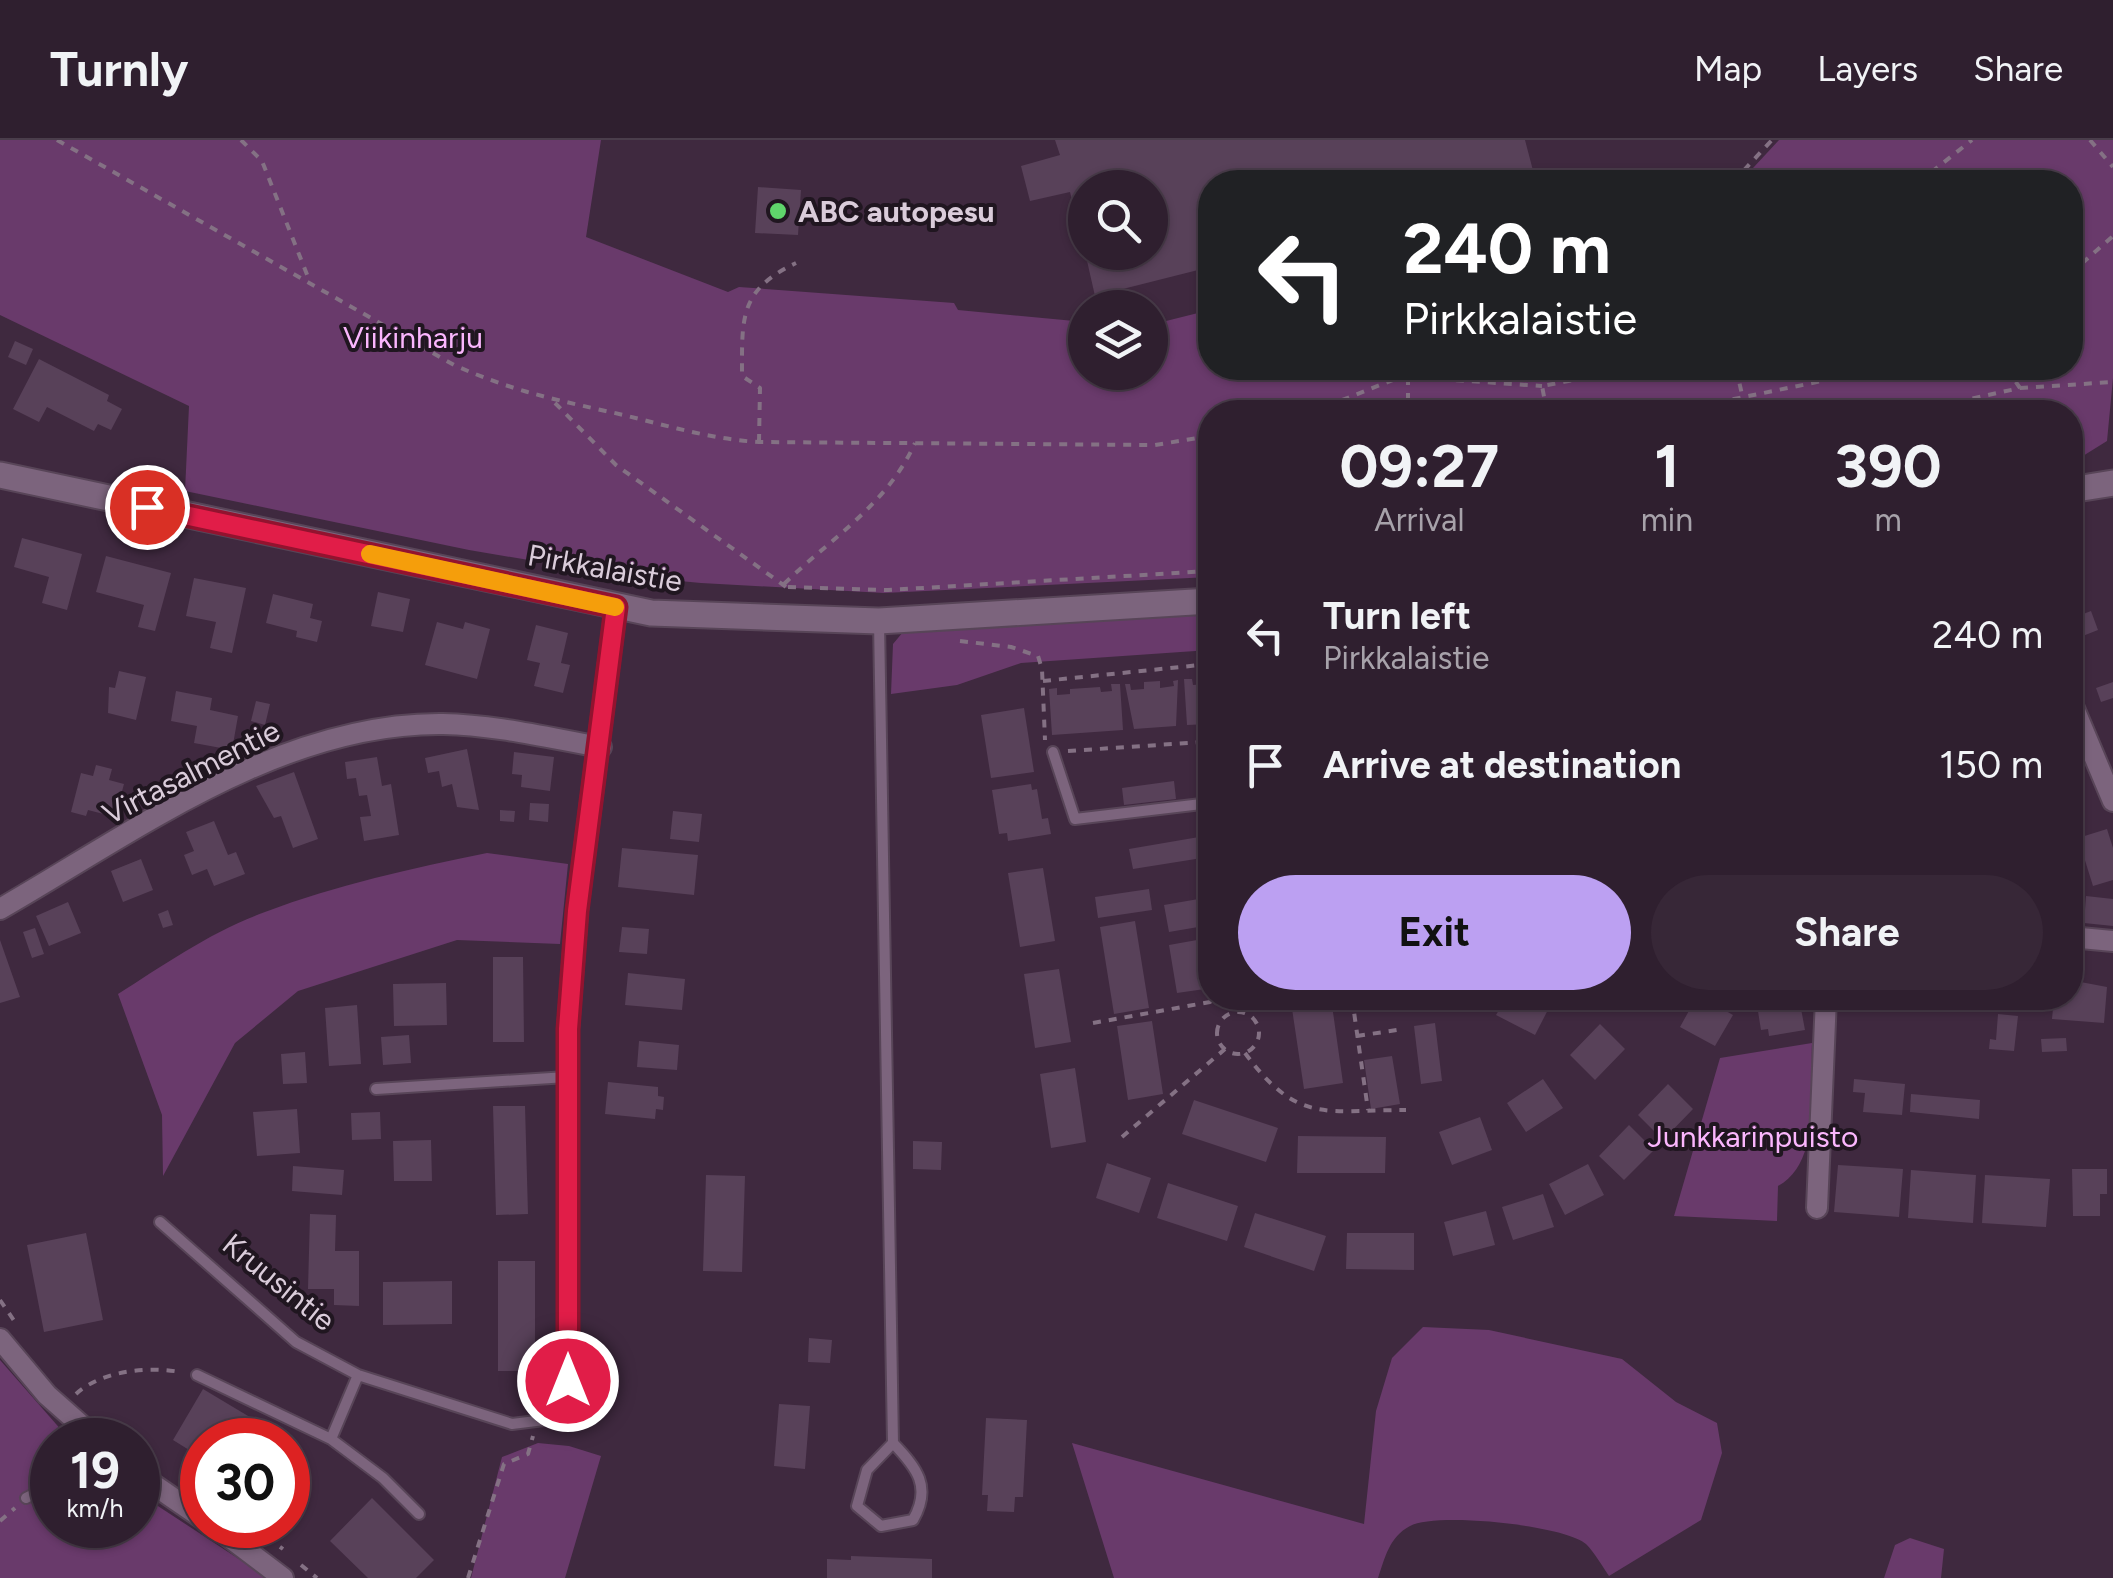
<!DOCTYPE html>
<html lang="en">
<head>
<meta charset="utf-8">
<style>
	:root { --surface:#2f1f2f; --page:#372737; --text:#f1f3f6; --muted:#a7a2aa; --line:#4a3d4b; --accent:#bca0f2 }
	body { margin:0; font-family:Figtree,sans-serif; background:var(--page); color:var(--text); height:100vh; display:flex; flex-direction:column; font-size:38px; white-space:nowrap }
	* { box-sizing:border-box; margin:0 }
	p { font-size:32px; color:var(--muted) }
	.icon { flex:none; width:55px; height:55px; fill:none; stroke:currentColor; stroke-width:2; stroke-linecap:round; stroke-linejoin:round }
	.map { position:relative; flex:1; overflow:hidden }
	.drawer { position:absolute; left:1198px; top:260px; width:885px; height:610px; display:flex; flex-direction:column; background:var(--surface); border-radius:40px; box-shadow:0 2px 8px #0004,0 0 0 2px var(--line) }
	.drawer>* { flex:none }
	.banner { position:absolute; left:1198px; top:30px; width:885px; height:210px; border-radius:40px; box-shadow:0 2px 8px #0004,0 0 0 2px var(--line); background:#202124; color:#fff; overflow:hidden }
	.controls { position:absolute; left:1068px; top:30px; display:grid; gap:20px }
	.controls a { display:grid; place-items:center; width:100px; height:100px; border-radius:50%; background:var(--surface); box-shadow:0 2px 8px #0004,0 0 0 2px var(--line); font-size:50px }
	.speed { position:absolute; left:30px; top:1278px; display:flex; gap:20px; font-size:50px; font-weight:700; text-align:center }
	.speed>* { display:grid; place-content:center; width:130px; height:130px; border-radius:50%; background:var(--surface); box-shadow:0 2px 8px #0004,0 0 0 2px var(--line); line-height:1 }
	.speed small { font-size:25px; font-weight:400 }
	.speed .limit { border:15px solid #d22; background:#fff; color:#111 }
	.pin { position:absolute; display:grid; place-items:center; width:85px; height:85px; color:#fff; margin:-42px; border:5px solid #fff; border-radius:50%; box-shadow:0 2px 10px #0007 }
	.me { position:absolute; width:110px; margin:-55px; rotate:0deg; stroke-linejoin:round; filter:drop-shadow(0 0 8px #0008) }
	.turn { display:flex; align-items:center; gap:35px; height:210px; padding:0 40px; font-size:45px }
	.turn .icon { width:130px; height:130px; stroke-width:2.5 }
	.turn b { display:block; font-size:70px; line-height:85px }
	.eta { display:flex; justify-content:space-evenly; align-items:center; height:170px; text-align:center }
	.eta b { font-size:60px; font-weight:700; line-height:70px }
	.action { display:flex; gap:20px; margin-top:auto; padding:20px 40px }
	.action a { flex:1; height:115px; border-radius:60px; background:var(--accent); color:#111; font-size:40px; font-weight:700; line-height:115px; text-align:center }
	.action a+a { background:var(--page); color:var(--text) }
	ul { padding:0; list-style:none }
	li { display:flex; align-items:center; gap:30px; height:130px; padding:0 40px }
	li div { flex:1 }
	li b { display:block; font-size:38px }
	li em { font-style:normal }
	header { display:flex; align-items:center; gap:60px; box-sizing:border-box; height:140px; padding:0 50px; background:var(--surface); border-bottom:2px solid var(--line) }
	header strong { font-size:48px }
	nav { display:flex; gap:55px; margin-inline-start:auto; font-size:35px }
	.map>svg:first-child { display:block }
	.green { fill:#693a6b }
	.building { fill:#584159 }
	.lines { fill:none; stroke-linecap:round; stroke-linejoin:round }
	.lane-casing { stroke:#584558; stroke-width:14 }
	.street-casing { stroke:#584558; stroke-width:24 }
	.secondary-casing { stroke:#584558; stroke-width:29 }
	.path { stroke:#847184; stroke-width:4; stroke-dasharray:8 8; stroke-linecap:butt }
	.lane { stroke:#7c647d; stroke-width:10 }
	.street { stroke:#7c647d; stroke-width:20 }
	.secondary { stroke:#7c647d; stroke-width:25 }
	.route-casing { stroke:#92132f; stroke-width:25 }
	.route { stroke:#e11d48; stroke-width:18 }
	.slow { stroke:#f59e0b; stroke-width:18 }
	.poi-dot { fill:#5fd56b; stroke:#201620; stroke-width:4 }
	.labels { text-anchor:middle; dominant-baseline:central; stroke-width:8; stroke-linejoin:round; paint-order:stroke }
	.poi-label { font-size:30px; font-weight:bold; fill:#daccda; stroke:#201620; text-anchor:start }
	.park-label { font-size:30px; fill:#fbb6fd; stroke:#201620 }
	.street-label { font-size:30px; fill:#daccda; stroke:#201620 }
</style>
</head>
<body>
<header>
<strong>Turnly</strong>
<nav><a>Map</a><a>Layers</a><a>Share</a></nav>
</header>
<div class="map">
<svg width="2113" height="1438" viewBox="0 0 2113 1438">
	<rect width="100%" height="100%" fill="#3f293f"/>
	<path class="green" d="M0 0H601L586 97 728 152 739 147 954 163 958 170 1085 182V232H1150V185L1210 170V228H2070V42H1740L1779 0H2113V238L2107 301 2070 324V272H1210V437L884 453 701 443 617 435 469 410 185 351 189 266 0 175Z
		M1210 471V510L1021 523 957 545 891 554 893 504 903 492Z
		M487 713 568 724 560 804 457 800 298 851 235 903 163 1036 162 975 118 854C165 824 212 791 265 772 336 745 413 728 487 713Z
		M1812 903C1810 947 1822 1022 1778 1046L1777 1081 1674 1076 1720 918Z
		M1423 1187 1489 1190 1622 1219 1676 1262 1717 1283 1722 1313 1701 1380 1609 1436C1602 1426 1595 1413 1586 1404 1565 1385 1436 1372 1410 1386 1389 1397 1385 1418 1378 1438H1114L1072 1303 1364 1384 1376 1271 1392 1218Z
		M0 1220 70 1300H52V1385H138V1353L268 1438H0Z
		M538 1303 569 1306 601 1316 565 1438H471L502 1317Z
		M1910 1398 1944 1409 1941 1438H1884L1895 1405Z"/>
	<path class="building" d="M1055 0H1525L1536 42H1210V127L1095 156 1085 112H1150V48H1085L1084 108 1070 52 1030 61 1021 26 1060 15Z
		M758 47 801 50 798 95 755 93Z
		M15 201 33 209 26 225 8 217Z
		M39 219 109 255 107 261 122 269 111 290 98 284 94 291 47 267 39 282 13 269Z
		M22 398 82 414 67 470 42 463 49 437 14 427Z
		M106 416 171 433 155 491 138 487 144 465 96 452Z
		M194 438 246 448 232 513 210 508 216 482 186 476Z
		M378 452 410 459 403 492 371 486Z
		M273 454 313 464 310 478 322 481 317 502 296 497 297 491 266 483Z
		M2091 471 2098 490 2070 501V479Z
		M437 482 463 489 465 482 490 489 477 539 425 525Z
		M536 485 568 493 561 523 570 525 563 553 534 546 540 523 527 520Z
		M119 531 146 537 136 580 108 573 109 547 115 548Z
		M1184 539H1192L1193 545 1206 544 1210 539V584L1187 585Z
		M1178 540 1176 586 1134 589 1125 544H1130L1131 550 1144 549V542L1160 541V548L1174 546 1173 541Z
		M2113 542V558L2101 562 2096 548Z
		M1111 544H1120L1123 590 1052 595 1049 549 1057 548V555L1070 554V549L1100 547 1101 552 1112 551Z
		M176 551 212 558 210 570 238 576 232 610 194 603 197 586 171 581Z
		M256 561 270 564 265 585 251 581Z
		M1024 568 1034 632 991 638 981 575Z
		M467 609 479 670 457 667 452 644 442 647 439 631 428 633 425 618Z
		M514 612 554 617 550 651 521 647 522 635 512 634Z
		M377 617 382 646 391 644 399 695 364 701 360 677 371 676 367 655 359 656 356 638 347 639 345 622Z
		M96 625 112 629 109 640 124 644 115 677 88 670 86 676 71 672 81 633 93 636Z
		M294 632 318 699 293 708 281 676 274 678 256 646Z
		M1174 641 1176 659 1124 665 1122 648Z
		M1031 644 1032 650 1037 649 1042 679 1048 678 1051 694 1008 701 1007 693 999 694 992 650Z
		M530 663 549 664 548 682 529 680Z
		M500 670 515 671 514 682 500 681Z
		M673 671 702 674 699 702 670 699Z
		M214 681 228 715 236 712 245 734 214 746 207 729 192 735 184 715 194 711 186 692Z
		M2107 689 2113 708V740L2093 746 2078 698Z
		M1199 697 1202 718 1133 729 1129 709Z
		M622 708 698 715 694 755 618 747Z
		M141 719 153 750 123 762 111 731Z
		M1043 728 1055 801 1020 807 1008 733Z
		M1149 749 1152 770 1098 778 1095 757Z
		M2086 756 2113 759V786L2084 783Z
		M1210 757V785L1169 792 1164 765Z
		M68 762 81 793 49 806 36 776Z
		M168 770 173 785 163 788 158 774Z
		M1135 781 1149 868 1114 874 1100 787Z
		M622 787 649 789 647 814 619 812Z
		M35 788 44 814 32 818 23 792Z
		M0 800 20 857 0 863Z
		M1197 800 1205 849 1177 853 1169 805Z
		M493 817H523L524 902H493Z
		M1059 829 1071 902 1035 908 1024 834Z
		M628 833 685 839 682 870 625 865Z
		M2070 840 2107 847 2104 883 2052 879 2054 858H2070Z
		M446 843 447 885 394 886 393 844Z
		M1331 858 1343 943 1304 949 1291 862Z
		M1465 858H1491L1486 868Z
		M1506 858H1538L1551 864 1535 895 1496 875Z
		M1625 858H1649L1644 868Z
		M1696 858H1717L1730 864 1726 871 1733 875 1715 906 1680 887Z
		M1799 858 1805 890 1769 896 1768 889 1761 890 1756 859Z
		M357 865 361 924 329 926 325 868Z
		M1998 874 2018 876 2014 911 1989 909 1990 899 1996 900Z
		M1152 881 1163 954 1128 960 1117 886Z
		M1435 883 1442 941 1421 944 1414 886Z
		M1600 884 1625 909 1595 940 1570 915Z
		M409 895 411 923 383 925 381 897Z
		M2066 898 2067 911 2042 912 2041 899Z
		M639 901 679 905 677 930 637 927Z
		M305 912 307 943 283 944 281 914Z
		M1392 916 1400 964 1371 969 1364 920Z
		M1075 928 1086 1002 1051 1008 1040 934Z
		M1543 939 1563 968 1526 992 1507 963Z
		M1854 939 1905 944 1902 975 1863 972 1865 953 1853 952Z
		M608 942 658 947V956L664 957 663 970 656 969 655 979 605 974Z
		M1668 944 1693 969 1663 1000 1638 975Z
		M1911 954 1980 960 1979 979 1910 972Z
		M1194 960 1278 988 1266 1022 1182 994Z
		M493 966H525L528 1074 496 1075Z
		M297 969 300 1013 257 1016 253 972Z
		M380 972 381 999 352 1000 351 973Z
		M1480 977 1492 1010 1452 1025 1439 992Z
		M1629 985 1654 1010 1624 1040 1599 1016Z
		M1298 996 1386 997 1385 1033H1297Z
		M431 1000 432 1041H394L393 1001Z
		M913 1001 942 1002 941 1030 913 1029Z
		M1107 1023 1151 1038 1139 1073 1096 1058Z
		M1588 1024 1604 1055 1565 1075 1549 1044Z
		M1838 1025 1903 1029 1899 1077 1834 1072Z
		M293 1026 344 1030 342 1055 292 1051Z
		M2072 1029H2107V1054H2100V1076H2073Z
		M1911 1030 1976 1035 1973 1083 1908 1078Z
		M706 1035 745 1036 742 1132 703 1131Z
		M1985 1035 2050 1039 2046 1087 1982 1083Z
		M1168 1043 1238 1066 1227 1101 1157 1078Z
		M1543 1054 1554 1087 1513 1100 1502 1067Z
		M1486 1071 1495 1105 1453 1116 1444 1082Z
		M1255 1073 1326 1096 1314 1131 1244 1107Z
		M310 1074 336 1075 335 1111H359V1166L334 1165V1149H308Z
		M86 1093 103 1180 44 1192 27 1105Z
		M1347 1093H1414V1130L1346 1129Z
		M498 1121H535V1231H498Z
		M452 1141V1184L383 1185V1142Z
		M809 1198 832 1200 830 1223 808 1222Z
		M203 1249 278 1294 274 1300H202V1318L173 1300Z
		M779 1264 810 1266 805 1329 774 1326Z
		M986 1278 1027 1280 1023 1357H1015L1014 1372 987 1371 988 1355H982Z
		M372 1358 434 1420 416 1438H368L330 1401Z
		M851 1416 932 1419V1438H827V1419L851 1420Z"/>
	<g class="lines">
		<defs>
			<path id="lane" d="M879 482 893 1303 867 1330 857 1366 881 1386 913 1380C932 1347 917 1328 893 1303
				M1053 612 1075 679 1210 663
				M376 949 567 937
				M160 1082 296 1202 358 1235 512 1284 568 1277
				M197 1235 331 1299 383 1338 419 1374
				M331 1299 358 1235
				M26 1358 52 1345"/>
			<path id="street" d="M2070 559 2113 661
				M0 769C134 692 281 582 443 584 496 585 549 598 601 607
				M2070 797 2113 801
				M1817 1068 1826 858
				M0 1199 47 1255 98 1300
				M568 1277V889L577 771 616 467
				M138 1334 202 1378
				M213 1385 283 1438"/>
			<path id="secondary" d="M0 335 651 473 879 481 1210 461
				M2070 350 2113 343"/>
		</defs>
		<use href="#lane" class="lane-casing"/>
		<use href="#street" class="street-casing"/>
		<use href="#secondary" class="secondary-casing"/>
		<path class="path" d="M57 0 454 225C508 249 544 257 601 270 654 281 704 299 759 302L1155 305 1210 296
			M241 0 262 21 310 142
			M2090 0 2113 27
			M1733 42 1772 0
			M1919 42 1972 0
			M2070 134 2113 96
			M1736 228 1746 272
			M1737 233 1765 228
			M1408 237 1542 246
			M1408 237V272
			M2020 248 2113 242
			M555 263 616 325 789 449
			M1312 272 1423 228
			M1547 272 1542 246 1636 228
			M1670 272 1886 228
			M1910 272 2020 248 2006 228
			M759 302 760 248 742 236C742 178 739 150 796 123
			M784 444C831 398 887 365 915 303
			M788 447 888 450 1210 431
			M960 501 1011 507 1038 516 1042 529 1045 600
			M1043 541 1210 524
			M1068 611 1203 602
			M1229 858 1232 873
			M1352 858 1368 970
			M1217 893a21 21 0 1 1 42 0a21 21 0 1 1-42 0Z
			M1093 883 1210 862 1214 858
			M1357 896 1397 890
			M1245 913C1298 985 1326 970 1406 970
			M1122 997 1225 909
			M0 1160 17 1185
			M76 1254C101 1231 147 1226 180 1232
			M116 1290 128 1300
			M0 1381 15 1368
			M254 1388 283 1409
			M301 1425 317 1438
			M468 1438 504 1324 528 1314 533 1296"/>
		<use href="#lane" class="lane"/>
		<use href="#street" class="street"/>
		<use href="#secondary" class="secondary"/>
	</g>
	<g class="lines">
		<defs>
			<path id="route" d="M147 367 616 467 577 771 568 889V1241"/>
		</defs>
		<use href="#route" class="route-casing"/>
		<use href="#route" class="route"/>
		<path class="slow" d="M370 414 615 467"/>
	</g>
	<circle class="poi-dot" cx="778" cy="71" r="10"/>
	<g class="labels">
		<g class="poi-label">
			<text x="798" y="71">ABC autopesu</text>
		</g>
		<g class="park-label">
			<text x="413" y="197">Viikinharju</text>
			<text x="1753" y="996">Junkkarinpuisto</text>
		</g>
		<g class="street-label">
			<text transform="translate(605 428) rotate(10)">Pirkkalaistie</text>
			<text transform="translate(191 632) rotate(-27)">Virtasalmentie</text>
			<text transform="translate(279 1142) rotate(39)">Kruusintie</text>
		</g>
	</g>
</svg>
<div class="controls">
<a><svg class="icon" aria-label="search" viewBox="0 0 24 24"><circle cx="10" cy="10" r="6"/><path d="M15 15l6 6"/></svg></a>
<a><svg class="icon" aria-label="layers" viewBox="0 0 24 24"><path d="M12 4l9 5-9 5-9-5zM3 14l9 5 9-5"/></svg></a>
</div>
<div class="speed"><div>19<small>km/h</small></div><div class="limit">30</div></div>
<div class="pin" style="left:147px;top:367px;background:#d93025"><svg class="icon" aria-label="arrive" viewBox="0 0 24 24"><path d="M6 21V4h12l-3 4 3 4H6"/></svg></div>
<svg class="me" style="left:568px;top:1241px" viewBox="-20 -20 40 40"><circle r="17" fill="#e11d48" stroke="#fff" stroke-width="3"/><path d="M0-11L8 9 0 5-8 9z" fill="#fff"/></svg>
<div class="banner">
<div class="turn"><svg class="icon" aria-label="left" viewBox="0 0 24 24"><path d="M17 20v-9H6M10 6l-5 5 5 5"/></svg><div><b>240 m</b>Pirkkalaistie</div></div>
</div>
<section class="drawer">
<div class="eta">
<div><b>09:27</b><p>Arrival</p></div>
<div><b>1</b><p>min</p></div>
<div><b>390</b><p>m</p></div>
</div>
<ul>
<li><svg class="icon" aria-label="left" viewBox="0 0 24 24"><path d="M17 20v-9H6M10 6l-5 5 5 5"/></svg><div><b>Turn left</b><p>Pirkkalaistie</p></div><em>240 m</em></li>
<li><svg class="icon" aria-label="arrive" viewBox="0 0 24 24"><path d="M6 21V4h12l-3 4 3 4H6"/></svg><div><b>Arrive at destination</b></div><em>150 m</em></li>
</ul>
<div class="action"><a>Exit</a><a>Share</a></div>
</section>
</div>
</body>
</html>
